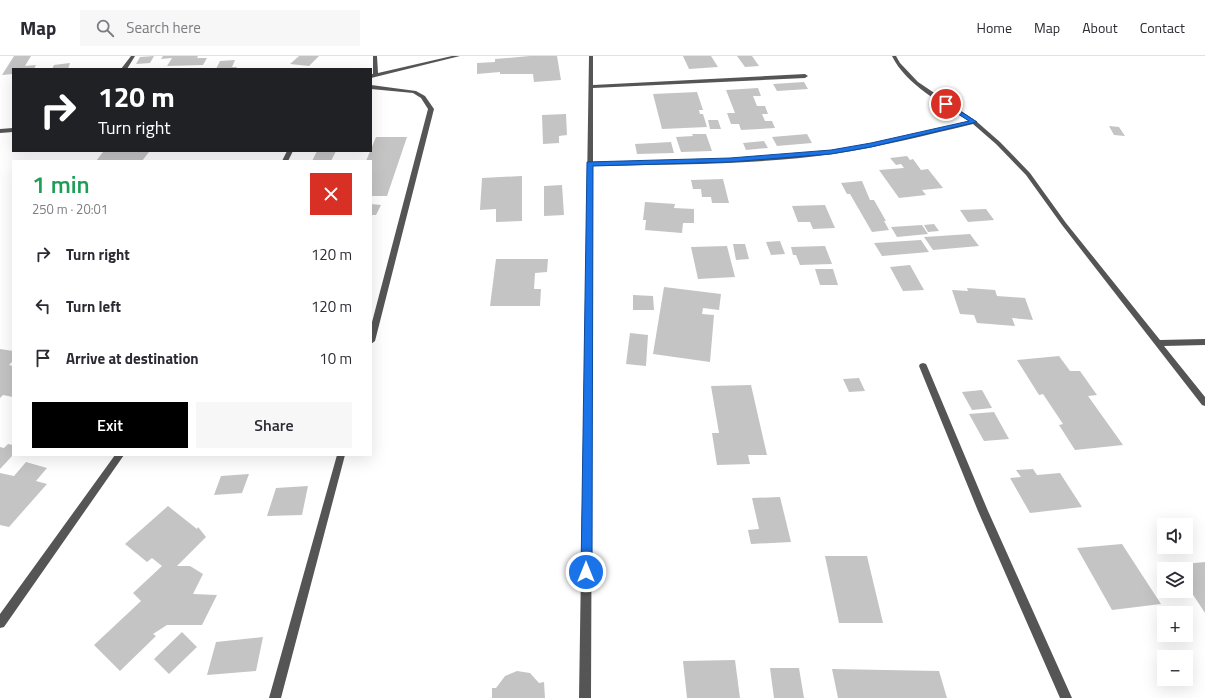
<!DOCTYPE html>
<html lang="en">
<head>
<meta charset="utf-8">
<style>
	:root { --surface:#fff; --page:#f7f7f7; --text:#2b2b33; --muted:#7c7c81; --line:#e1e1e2; --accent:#000 }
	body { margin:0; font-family:"Titillium Web",sans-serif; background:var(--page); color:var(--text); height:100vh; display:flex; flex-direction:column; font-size:15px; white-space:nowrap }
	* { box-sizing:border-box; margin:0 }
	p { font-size:13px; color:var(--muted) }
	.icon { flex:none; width:22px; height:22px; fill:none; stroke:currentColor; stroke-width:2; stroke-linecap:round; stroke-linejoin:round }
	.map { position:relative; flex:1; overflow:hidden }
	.details { position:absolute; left:12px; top:104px; width:360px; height:296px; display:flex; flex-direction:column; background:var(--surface); border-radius:0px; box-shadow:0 4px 16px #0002 }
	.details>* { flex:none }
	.guide { position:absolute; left:12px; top:12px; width:360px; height:84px; border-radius:0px; box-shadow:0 4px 16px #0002; background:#202124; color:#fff; overflow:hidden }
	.controls { position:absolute; left:1157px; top:462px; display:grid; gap:8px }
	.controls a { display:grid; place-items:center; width:36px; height:36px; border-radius:0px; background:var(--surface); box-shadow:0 4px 16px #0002; font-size:20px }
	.pin { position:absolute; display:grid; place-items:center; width:34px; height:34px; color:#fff; margin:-17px; border:2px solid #fff; border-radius:50%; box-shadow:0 1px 4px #0007 }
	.me { position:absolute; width:44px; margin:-22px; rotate:0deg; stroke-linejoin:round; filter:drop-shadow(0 0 3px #0008) }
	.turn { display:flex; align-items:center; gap:14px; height:84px; padding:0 20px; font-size:18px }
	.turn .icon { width:52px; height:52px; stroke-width:2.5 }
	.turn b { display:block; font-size:28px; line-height:34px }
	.round { display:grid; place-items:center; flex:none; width:42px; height:42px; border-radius:0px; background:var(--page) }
	.headline { display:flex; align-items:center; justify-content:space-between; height:68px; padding:0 20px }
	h1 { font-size:24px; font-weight:600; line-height:30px; color:#1e9e55 }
	.button { display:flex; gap:8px; margin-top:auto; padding:8px 20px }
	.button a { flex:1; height:46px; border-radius:0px; background:var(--accent); color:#fff; font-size:16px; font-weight:600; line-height:46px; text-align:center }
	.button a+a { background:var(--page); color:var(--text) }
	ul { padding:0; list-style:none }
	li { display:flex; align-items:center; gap:12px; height:52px; padding:0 20px }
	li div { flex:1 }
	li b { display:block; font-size:15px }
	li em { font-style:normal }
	header { display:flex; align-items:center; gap:24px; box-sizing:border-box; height:56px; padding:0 20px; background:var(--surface); border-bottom:1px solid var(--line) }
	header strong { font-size:19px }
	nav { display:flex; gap:22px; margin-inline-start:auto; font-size:14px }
	.search { width:280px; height:36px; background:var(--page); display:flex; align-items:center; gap:10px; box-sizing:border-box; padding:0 14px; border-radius:0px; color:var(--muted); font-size:15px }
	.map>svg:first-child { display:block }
	.building { fill:#c4c4c4 }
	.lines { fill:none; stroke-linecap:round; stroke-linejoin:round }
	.street { fill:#555; fill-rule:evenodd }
	.route { fill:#1a73e8; stroke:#114b97 }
</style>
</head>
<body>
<header>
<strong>Map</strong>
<div class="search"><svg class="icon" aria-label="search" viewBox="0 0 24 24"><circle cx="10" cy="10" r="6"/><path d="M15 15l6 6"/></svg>Search here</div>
<nav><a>Home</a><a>Map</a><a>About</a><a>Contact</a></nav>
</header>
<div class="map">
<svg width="1205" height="642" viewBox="0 0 1205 642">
	<rect width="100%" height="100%" fill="#fff"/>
	<path class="building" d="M14 0H31L25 10 36 9 34 13H13V18L2 19Z
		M154 0 150 7 136 8 140 1Z
		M163 0H198L197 2H207L203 9 167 10 172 2 161 3Z
		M299 0H319L309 10 290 8Z
		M530 0H557L561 24 534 26 533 18H500V16L477 18V7L495 6V3Z
		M683 0H711L718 11 689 13Z
		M737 0H752L759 10 745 11Z
		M235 4 232 11H237L236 13H216L220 5Z
		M70 7 68 13H52L54 9Z
		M804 26 808 33 777 35 773 28Z
		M758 32 761 40H753L757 50H765L768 58H762L765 65H772L775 72 741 74 739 68H731L727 57H735L726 34Z
		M697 36 703 54H699L700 58H703L707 71 662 73 653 38Z
		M566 58 567 79 559 80V87L543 88 542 59Z
		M708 64H718L721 73H710Z
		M1109 70 1119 71 1125 80 1114 79Z
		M692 78H706L712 95 681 96 676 81 693 80Z
		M807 78 812 87 777 90 772 81Z
		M376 81H407L387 140H371V105H366Z
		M764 85 768 92 746 94 743 87Z
		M671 86 674 97 637 98 635 88Z
		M317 95H336L331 105H312Z
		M103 96H149L142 105H96Z
		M907 100 910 104 913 103 921 114 928 113 943 132 922 134 926 139 899 142 879 114 904 112 901 108 896 109 890 102Z
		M522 120V165L496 166V153L480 154 482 122Z
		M723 123 729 147H712L711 141H702L701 133H693L691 124Z
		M862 125 870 144H874L886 165H884L889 174 872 176 850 138H847L841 127Z
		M562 129 564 159 544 160V130Z
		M645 146 675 148 674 152 694 153V167H683L682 177 645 174 646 164H643Z
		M371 148 381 149 376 159H371Z
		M825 149 835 172 813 173 810 166H798L792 150Z
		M986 153 994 164 968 166 960 154Z
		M934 168 939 175 928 176 924 169Z
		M922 169 928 178 897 181 891 171Z
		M970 178 979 190 933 194 924 181Z
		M921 184 929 196 882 200 874 187Z
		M780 185 785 198 771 199 766 186Z
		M733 188H745L749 203 736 204Z
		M727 190 735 221 698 223 691 191Z
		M825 190 832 208 800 209 796 199H793L791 191Z
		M496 203H548L547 216 535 217 534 233H541L540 250H490Z
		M910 209 924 234 903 235 890 211Z
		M815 213H833L838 229H820Z
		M664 231 721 238 719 254 703 252 702 258 714 259 710 306 653 298Z
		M967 232 995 234 997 240 1025 242 1033 264 1012 262 1015 270 977 267 974 259 960 258 952 234 968 235Z
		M633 239 653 240 654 254H633Z
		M630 277 648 279 646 310 626 308Z
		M0 293 13 295V305L9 309 13 310V341L3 339 0 342Z
		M1059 300 1070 315H1080L1097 339 1088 340 1123 389 1075 394 1059 369 1063 368 1043 338 1039 339 1017 304Z
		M859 322 865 335 849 336 843 323Z
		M751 329 767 399H748L750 408 717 409 712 377H719L711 330Z
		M982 334 992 352 972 354 962 336Z
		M994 356 1009 383 984 385 969 358Z
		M8 388 13 389V399L0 413V391L4 392Z
		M26 406 47 412 36 425 47 428 9 471 0 469V417L14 420Z
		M1033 413 1037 419 1060 417 1082 451 1030 457 1010 422 1021 421 1016 414Z
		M249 418 242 437 214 439 221 420Z
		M308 430 302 459 267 460 276 432Z
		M780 441 791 486 751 488 748 474 759 473 752 442Z
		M168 450 197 473 198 471 206 481 177 510H190L203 518 193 538 217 539 202 569H167L153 578 156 580 120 615 94 589 141 545 133 537 162 510 152 502 147 506 125 488Z
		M1122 488 1161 548 1112 554 1077 492Z
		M825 500H867L883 567H839Z
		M1205 506V557L1186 528V513H1176L1174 509Z
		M182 576 197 591 169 618 154 603Z
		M263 581 256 615 207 619 216 586Z
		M735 604 740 642H687L683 605Z
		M770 612H799L804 642H774Z
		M832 613 939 615 947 642H838Z
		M517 615 530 617 539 627 544 626 545 642H492V632H496L505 620Z"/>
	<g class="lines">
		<path class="street" d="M131 0H135L127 13H121Z
			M373 0H377L378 17 452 0H460L371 22V18H373Z
			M589 0H593V29L805 18 808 20 805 22 593 32V106C673 104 753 105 833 94 879 88 924 76 969 65 943 48 906 29 892 0H896L900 7 918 26 976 65 1000 86 1030 117 1066 167 1160 284 1205 283V289L1164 290 1205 341V350L1202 349 1062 169 1026 119 996 88 973 68C927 79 880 91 833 98 754 109 673 108 593 110L591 642H579Z
			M371 29 416 35 425 40 434 53 375 285 371 288V270L428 53 421 42 413 37 371 33Z
			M13 72V76L0 77V73Z
			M287 95H293L288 105H282Z
			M923 307 926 308 927 310 988 455 1072 642H1060L978 455 919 310 920 308Z
			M115 399H124L4 571 0 572V558Z
			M337 399H345L281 642H269Z"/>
	</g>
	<path class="route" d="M946 46 977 66 871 91 831 98 730 106 593 110 592 516 590 520 586 522 582 520 581 516 587 106 730 102 831 94 871 87 969 65 944 49 943 48Z"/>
</svg>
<div class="controls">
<a><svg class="icon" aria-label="sound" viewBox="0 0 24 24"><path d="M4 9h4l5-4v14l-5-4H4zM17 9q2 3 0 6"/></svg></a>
<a><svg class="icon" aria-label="layers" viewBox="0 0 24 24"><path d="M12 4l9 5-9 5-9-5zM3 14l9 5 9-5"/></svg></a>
<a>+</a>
<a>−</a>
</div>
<div class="pin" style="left:946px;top:48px;background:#d93025"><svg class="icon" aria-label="arrive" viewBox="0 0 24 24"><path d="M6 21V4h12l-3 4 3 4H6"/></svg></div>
<svg class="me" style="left:586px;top:516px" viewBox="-20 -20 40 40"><circle r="17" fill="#1a73e8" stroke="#fff" stroke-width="3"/><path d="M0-11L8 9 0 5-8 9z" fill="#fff"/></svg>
<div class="guide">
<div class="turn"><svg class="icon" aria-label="right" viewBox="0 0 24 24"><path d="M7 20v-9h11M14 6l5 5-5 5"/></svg><div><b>120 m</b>Turn right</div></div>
</div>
<section class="details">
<div class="headline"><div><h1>1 min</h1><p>250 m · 20:01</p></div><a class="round" style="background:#d93025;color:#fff"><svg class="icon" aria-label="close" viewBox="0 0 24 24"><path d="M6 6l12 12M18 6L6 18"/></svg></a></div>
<ul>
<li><svg class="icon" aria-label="right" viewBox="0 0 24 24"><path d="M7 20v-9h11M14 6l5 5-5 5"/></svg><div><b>Turn right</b></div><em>120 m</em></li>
<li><svg class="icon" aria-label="left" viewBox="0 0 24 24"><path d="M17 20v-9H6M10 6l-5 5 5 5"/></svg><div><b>Turn left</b></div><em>120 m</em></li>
<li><svg class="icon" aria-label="arrive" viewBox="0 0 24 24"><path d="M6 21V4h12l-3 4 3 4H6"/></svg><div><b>Arrive at destination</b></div><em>10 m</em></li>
</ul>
<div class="button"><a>Exit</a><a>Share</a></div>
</section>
</div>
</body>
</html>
